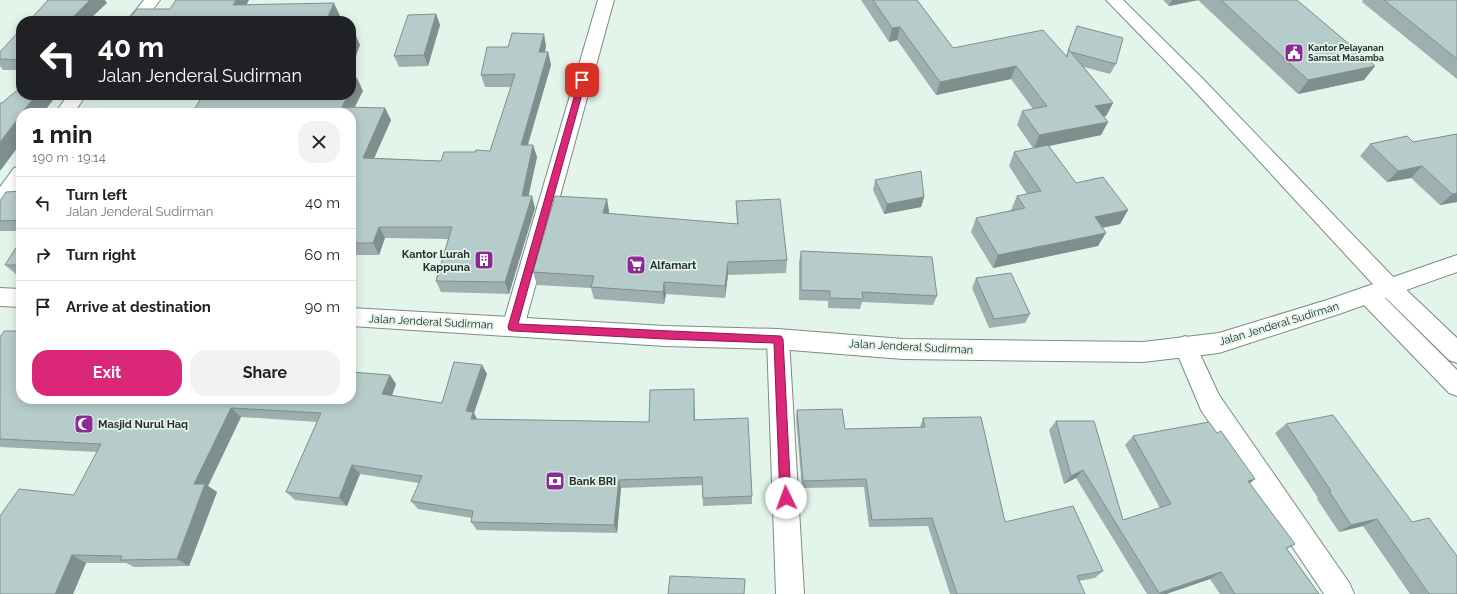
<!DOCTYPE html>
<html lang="en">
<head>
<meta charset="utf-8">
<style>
	:root { --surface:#fff; --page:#f2f2f2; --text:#222; --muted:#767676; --line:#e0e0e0; --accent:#db2777 }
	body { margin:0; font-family:Raleway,sans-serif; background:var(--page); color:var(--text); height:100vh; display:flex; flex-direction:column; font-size:15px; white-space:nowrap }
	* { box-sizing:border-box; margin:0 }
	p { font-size:13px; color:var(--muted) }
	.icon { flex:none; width:22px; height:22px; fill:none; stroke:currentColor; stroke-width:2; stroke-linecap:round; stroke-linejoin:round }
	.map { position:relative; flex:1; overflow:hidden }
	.panel { position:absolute; left:16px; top:108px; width:340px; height:296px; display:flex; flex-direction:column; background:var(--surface); border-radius:16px; box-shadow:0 2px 10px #0003 }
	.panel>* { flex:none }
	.banner { position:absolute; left:16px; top:16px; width:340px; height:84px; border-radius:16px; box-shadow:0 2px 10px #0003; background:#202124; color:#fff; overflow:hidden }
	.pin { position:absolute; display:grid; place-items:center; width:34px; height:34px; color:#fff; margin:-17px; border-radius:8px; box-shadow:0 2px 6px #0006 }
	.me { position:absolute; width:44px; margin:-22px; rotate:357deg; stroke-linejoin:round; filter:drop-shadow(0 0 3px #0008) }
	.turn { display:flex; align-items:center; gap:14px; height:84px; padding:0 16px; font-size:18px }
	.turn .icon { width:52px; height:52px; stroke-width:2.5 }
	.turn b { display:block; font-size:28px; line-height:34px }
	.round { display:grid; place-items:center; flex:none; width:42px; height:42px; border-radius:16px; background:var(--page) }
	.summary { display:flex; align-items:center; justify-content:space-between; height:68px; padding:0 16px }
	h1 { font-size:24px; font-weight:700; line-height:30px }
	.cta { display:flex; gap:8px; margin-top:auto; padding:8px 16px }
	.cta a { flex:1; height:46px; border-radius:16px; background:var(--accent); color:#fff; font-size:16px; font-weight:700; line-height:46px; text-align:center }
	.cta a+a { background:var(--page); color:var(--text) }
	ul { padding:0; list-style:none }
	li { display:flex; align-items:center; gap:12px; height:52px; padding:0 16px; border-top:1px solid var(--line) }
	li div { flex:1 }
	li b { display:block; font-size:15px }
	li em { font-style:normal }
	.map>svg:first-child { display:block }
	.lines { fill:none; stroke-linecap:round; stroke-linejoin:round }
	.street-casing { stroke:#7c8c82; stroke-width:2 }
	.highway-casing { stroke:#7c8c82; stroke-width:2 }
	.street { fill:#fff; fill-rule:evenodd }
	.highway { fill:#fff; fill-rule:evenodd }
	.wall { fill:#9dafae }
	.shaded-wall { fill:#7f8f8d }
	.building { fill:#b6ccca; stroke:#7f8f8d }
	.route { fill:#db2777; stroke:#8e194d }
	.labels { text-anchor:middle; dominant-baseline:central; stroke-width:3.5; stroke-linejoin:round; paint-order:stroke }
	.far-poi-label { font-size:9px; font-weight:bold; fill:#282f2b; stroke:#e3f5eb; text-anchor:start }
	.poi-label { font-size:11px; font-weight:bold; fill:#282f2b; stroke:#e3f5eb; text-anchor:start }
	.street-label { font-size:11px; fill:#282f2b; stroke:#e3f5eb }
</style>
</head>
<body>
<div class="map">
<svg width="1457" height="594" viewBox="0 0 1457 594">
	<rect width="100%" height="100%" fill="#e3f5eb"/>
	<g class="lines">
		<defs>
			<path id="street" d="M144 0H160L144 21H127Z
				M598 0H614L524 327 521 334 513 336 505 334 502 327Z
				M1106 0H1123L1202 78 1397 281 1457 338V363L1449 360 1381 293 1190 86Z
				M68 95H86L74 113H55Z
				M21 166V188L7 207 0 209V187L14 168Z
				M1368 286 1376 289 1457 370V396L1449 393 1360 301 1357 295 1360 289Z
				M778 329 786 332 789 339 804 594H776L767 339 770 332Z
				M1185 336 1193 339 1219 395 1350 584 1354 594H1324L1201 410 1174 346 1177 339Z"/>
			<path id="highway" d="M1457 255V272L1339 314 1219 353 1143 362 903 359 778 349 665 346 351 326V308L665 326 778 329 903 339 1143 342 1219 333 1330 299Z
				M0 288 21 289V307L0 306Z"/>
		</defs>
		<use href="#street" class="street-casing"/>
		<use href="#highway" class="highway-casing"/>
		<use href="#street" class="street"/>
		<use href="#highway" class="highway"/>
	</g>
	<path class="wall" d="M861 0H917L953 48 1066 56 1077 26 1116 64 1110 74 1084 67 1113 103 1106 116 1104 117 1108 122 1101 135 1049 146 1076 183 1128 210 1120 224 1102 228 1098 246 993 268 971 232 976 218 1012 210H1011L1017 196 1027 194 1009 166 1014 152 1033 148 1017 125 1022 111 1033 109 1011 79 936 95 897 40 889 42Z
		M1163 0H1297L1375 66 1364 80 1298 94 1198 0 1169 6Z
		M1363 0H1457V79L1362 2Z
		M436 14 440 25 428 66 399 67 394 56Z
		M21 29V70H3L0 66V59Z
		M546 46 545 52H548L551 65 528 145H533L537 157 528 196 535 208 509 294 441 292 436 281 448 239 385 238 379 255H351V113L363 91 355 107 385 108 391 120 374 158 441 161 475 152 490 151 511 87H485L481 75Z
		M1457 134V202L1440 205 1411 178 1387 182 1360 156 1370 144 1413 142Z
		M875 180 924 197 921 207 884 214 873 190Z
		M21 191V231H0V201Z
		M607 199 609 212V214L737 224 736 201 787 260 786 273 728 275 725 298 666 294 664 304 594 299 591 288 537 285 533 272Z
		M21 240V275H17L5 265Z
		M801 251 937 296 933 305 862 302 860 309 828 308V301L799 300V262Z
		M976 278 1030 314 1025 323 989 328 972 288Z
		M0 337 21 399 390 375 396 384 392 395 442 403 482 365 487 374 474 413 477 419 649 422 694 389 695 420 752 496V504L703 506 702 485 621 488 617 533 477 530 471 522 472 518 418 509 411 501 419 483 360 474 347 506 295 500 286 492 317 422 241 417 208 486 217 492 189 566 134 567 126 563H86L73 594H0L74 495 97 452 0 447Z
		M797 410 845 429 920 427 923 418 1005 522 1103 571 1095 578 1079 581 1085 594H950L928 526 869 527 864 487 802 488 796 418Z
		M1056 421 1123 520 1160 508 1125 445 1133 436 1217 433 1255 479 1250 483 1287 549 1319 594H1220L1210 579 1166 594H1147L1076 478 1064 484 1049 430Z
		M1286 424 1457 594H1410L1363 526 1339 532 1317 499 1318 498 1275 433Z"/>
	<path class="shaded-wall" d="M90 0H105L107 3 88 21H69Z
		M236 0H249L240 17 233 5Z
		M1172 0H1199L1169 6Z
		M334 3 340 16 338 21H326Z
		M436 14 440 25 428 66 424 55Z
		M900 27 897 40 889 42 892 28Z
		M355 33 360 45 351 70V43Z
		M544 34 546 46 542 65 539 52Z
		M548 52 551 65 524 157 521 145Z
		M1016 66 1011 79 936 95 940 82Z
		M1375 66 1364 80 1298 94 1308 80Z
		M357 78 363 91 351 114 342 107 348 95H351V90Z
		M36 95H57L43 113H22Z
		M1113 103 1106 116 1089 120 1095 106Z
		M385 108 391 120 369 170 363 158Z
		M21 115V143L0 171V142Z
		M1108 122 1101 135 1034 149 1039 135Z
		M533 145 537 157 526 208 522 196Z
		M1422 166 1411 178 1387 182 1398 171Z
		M1457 193V202L1440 205 1452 194Z
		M532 196 535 208 509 294 505 282Z
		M924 197 921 207 884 214 887 204Z
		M607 199 609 212 606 226 603 213Z
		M1128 210 1120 224 1087 231 1095 217Z
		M379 227 385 238 379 255 373 243Z
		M1106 233 1098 246 993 268 998 255Z
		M728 262V275L725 298V286Z
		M664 282 666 294 664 304 663 292Z
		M482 365 487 374 474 413 478 421 476 428 466 411Z
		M390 375 396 384 389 404 382 394Z
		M694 389V399L695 429 694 420Z
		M231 408 241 417 208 486 217 492 189 566 177 559 194 484Z
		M352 465 360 474 347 506 339 498Z
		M1083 470 1076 478 1064 484 1071 476Z
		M1255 479 1245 487 1248 481Z
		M619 480 621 488 617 533 614 525Z
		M1377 519 1363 526 1339 532 1351 525Z
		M1295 544 1283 551 1286 548Z
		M72 555 86 563 73 594H55Z
		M1221 572 1210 579 1166 594H1159Z"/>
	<path class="building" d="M48 0H90L69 21H29Z
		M176 0H236L233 5 334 3 326 21H128L137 9H170Z
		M873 0H917L953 48 1043 30 1067 57 1069 50 1113 103 1095 106 1108 122 1039 135 1022 111 1047 106 1016 66 940 82 900 27 892 28Z
		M1221 0H1297L1375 66 1308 80Z
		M1384 0H1457V59Z
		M436 14 424 55 394 56 408 15Z
		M1077 26 1123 38 1116 64 1071 52 1069 50 1068 51Z
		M21 29V60L0 59V52Z
		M351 33H355L351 43Z
		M512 33 544 34 539 52H548L521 145H533L522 196H532L505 282 436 281 452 227H379L373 243H351V113H192L203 95H348L342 107 385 108 363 158 441 161 444 152H475L476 150 490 151 515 74 481 75 487 47H508Z
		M351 78H357L351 90Z
		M21 87V95H36L22 113H21V115L0 142V103H2Z
		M1457 134V193L1452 194 1422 166 1398 171 1370 144 1407 136 1413 142Z
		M1048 145 1076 183 1103 177 1128 210 1095 217 1106 233 998 255 976 218 1025 208 1017 196 1041 191 1014 152Z
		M921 171 924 197 887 204 875 180Z
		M21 191V220L0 221V201L6 192Z
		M555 196 607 199 603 213 738 224 736 201 780 199 787 260 728 262 725 286 664 282 663 292 591 287 594 276 533 272Z
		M21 240V265H5Z
		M801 251 932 257 937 296 862 292 863 299 830 298V291L801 290Z
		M1011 273 1030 314 994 319 976 278Z
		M4 331H21V399H351V372L390 375 382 394 442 403 454 362 482 365 466 411 473 412 471 419 649 422 650 390 694 389V420L748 418 752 496 703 498 702 477 619 480 614 525 471 522 473 511 411 501 422 476 352 465 339 498 286 492 321 413 231 408 194 484H205L177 559 120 560 122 556 72 555 55 594H0V516L19 489 74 495 101 444 0 439V337Z
		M842 409 845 429 925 427 923 418 981 417 1005 522 1073 506 1103 571 1077 576 1085 594H957L932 518 872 520 866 479 803 481 797 410Z
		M1333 415 1412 522 1429 518 1457 556V594H1429L1377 519 1351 525 1329 491H1331L1286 424Z
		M1056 421H1094L1123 520 1171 504 1133 436 1209 422 1217 433 1221 431 1255 479 1248 481 1295 544 1286 548 1319 594H1235L1221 572 1159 593 1083 470 1071 476Z
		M670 576 745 579 744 594H668Z"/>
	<path class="route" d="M582 77 586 80 518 324 781 336 783 339 791 498 790 502 786 503 782 502 780 498 774 343 665 339 513 331 509 330 508 327 579 80Z"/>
	<defs>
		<symbol id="civic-square" viewBox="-11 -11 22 22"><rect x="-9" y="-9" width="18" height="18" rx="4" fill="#8b2b93" stroke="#e3f5eb"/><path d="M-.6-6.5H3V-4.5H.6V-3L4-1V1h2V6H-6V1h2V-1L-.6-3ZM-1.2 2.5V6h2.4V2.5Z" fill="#fff"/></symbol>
		<symbol id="building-square" viewBox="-11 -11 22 22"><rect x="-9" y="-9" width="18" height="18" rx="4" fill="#8b2b93" stroke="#e3f5eb"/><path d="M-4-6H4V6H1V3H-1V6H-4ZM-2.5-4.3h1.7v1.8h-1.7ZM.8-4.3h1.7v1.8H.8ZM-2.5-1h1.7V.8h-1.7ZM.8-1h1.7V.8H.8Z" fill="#fff"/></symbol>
		<symbol id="supermarket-square" viewBox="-11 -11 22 22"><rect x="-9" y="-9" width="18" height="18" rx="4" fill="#8b2b93" stroke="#e3f5eb"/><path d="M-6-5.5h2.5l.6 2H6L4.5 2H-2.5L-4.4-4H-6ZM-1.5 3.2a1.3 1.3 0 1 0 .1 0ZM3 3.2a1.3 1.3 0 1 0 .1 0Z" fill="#fff"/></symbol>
		<symbol id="mosque-square" viewBox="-11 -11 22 22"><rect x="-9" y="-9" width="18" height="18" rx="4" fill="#8b2b93" stroke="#e3f5eb"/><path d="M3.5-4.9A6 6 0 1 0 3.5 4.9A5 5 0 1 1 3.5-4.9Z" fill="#fff"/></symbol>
		<symbol id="bank-square" viewBox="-11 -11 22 22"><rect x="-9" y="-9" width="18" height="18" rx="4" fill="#8b2b93" stroke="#e3f5eb"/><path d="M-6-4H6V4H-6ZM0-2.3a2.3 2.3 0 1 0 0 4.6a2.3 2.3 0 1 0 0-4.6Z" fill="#fff"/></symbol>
	</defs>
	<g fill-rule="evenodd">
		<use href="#civic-square" x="1283" y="42" width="22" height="22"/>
		<use href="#building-square" x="473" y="249" width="22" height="22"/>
		<use href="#supermarket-square" x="625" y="254" width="22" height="22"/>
		<use href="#mosque-square" x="73" y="413" width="22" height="22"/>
		<use href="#bank-square" x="544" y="470" width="22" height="22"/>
	</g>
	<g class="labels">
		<g class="far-poi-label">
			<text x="1308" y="48">Kantor Pelayanan<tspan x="1308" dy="10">Samsat Masamba</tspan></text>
		</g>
		<g class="poi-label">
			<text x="470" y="254" text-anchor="end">Kantor Lurah<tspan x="470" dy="13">Kappuna</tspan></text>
			<text x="650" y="265">Alfamart</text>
			<text x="98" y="424">Masjid Nurul Haq</text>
			<text x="569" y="481">Bank BRI</text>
		</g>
		<g class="street-label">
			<text transform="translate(431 322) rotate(3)">Jalan Jenderal Sudirman</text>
			<text transform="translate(1279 324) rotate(-17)">Jalan Jenderal Sudirman</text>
			<text transform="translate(911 347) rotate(3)">Jalan Jenderal Sudirman</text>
		</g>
	</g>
</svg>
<div class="pin" style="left:582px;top:80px;background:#d93025"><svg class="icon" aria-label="arrive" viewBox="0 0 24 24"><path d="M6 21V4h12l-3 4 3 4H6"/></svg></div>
<svg class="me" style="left:786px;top:498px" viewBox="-20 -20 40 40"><circle r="19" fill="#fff"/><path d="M0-13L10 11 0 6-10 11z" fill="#db2777"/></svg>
<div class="banner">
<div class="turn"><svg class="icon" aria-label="left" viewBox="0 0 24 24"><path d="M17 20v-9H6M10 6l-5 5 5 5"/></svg><div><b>40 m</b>Jalan Jenderal Sudirman</div></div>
</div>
<section class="panel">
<div class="summary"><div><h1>1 min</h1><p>190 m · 19:14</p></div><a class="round"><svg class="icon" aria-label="close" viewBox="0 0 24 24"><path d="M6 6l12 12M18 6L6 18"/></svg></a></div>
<ul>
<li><svg class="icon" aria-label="left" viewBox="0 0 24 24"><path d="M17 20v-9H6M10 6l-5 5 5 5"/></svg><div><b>Turn left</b><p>Jalan Jenderal Sudirman</p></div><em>40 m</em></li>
<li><svg class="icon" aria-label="right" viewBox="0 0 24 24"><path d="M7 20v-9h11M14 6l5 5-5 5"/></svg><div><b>Turn right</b></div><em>60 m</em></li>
<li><svg class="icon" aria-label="arrive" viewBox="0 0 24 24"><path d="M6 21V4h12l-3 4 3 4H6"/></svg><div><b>Arrive at destination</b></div><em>90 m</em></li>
</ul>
<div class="cta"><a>Exit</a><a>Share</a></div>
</section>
</div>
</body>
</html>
